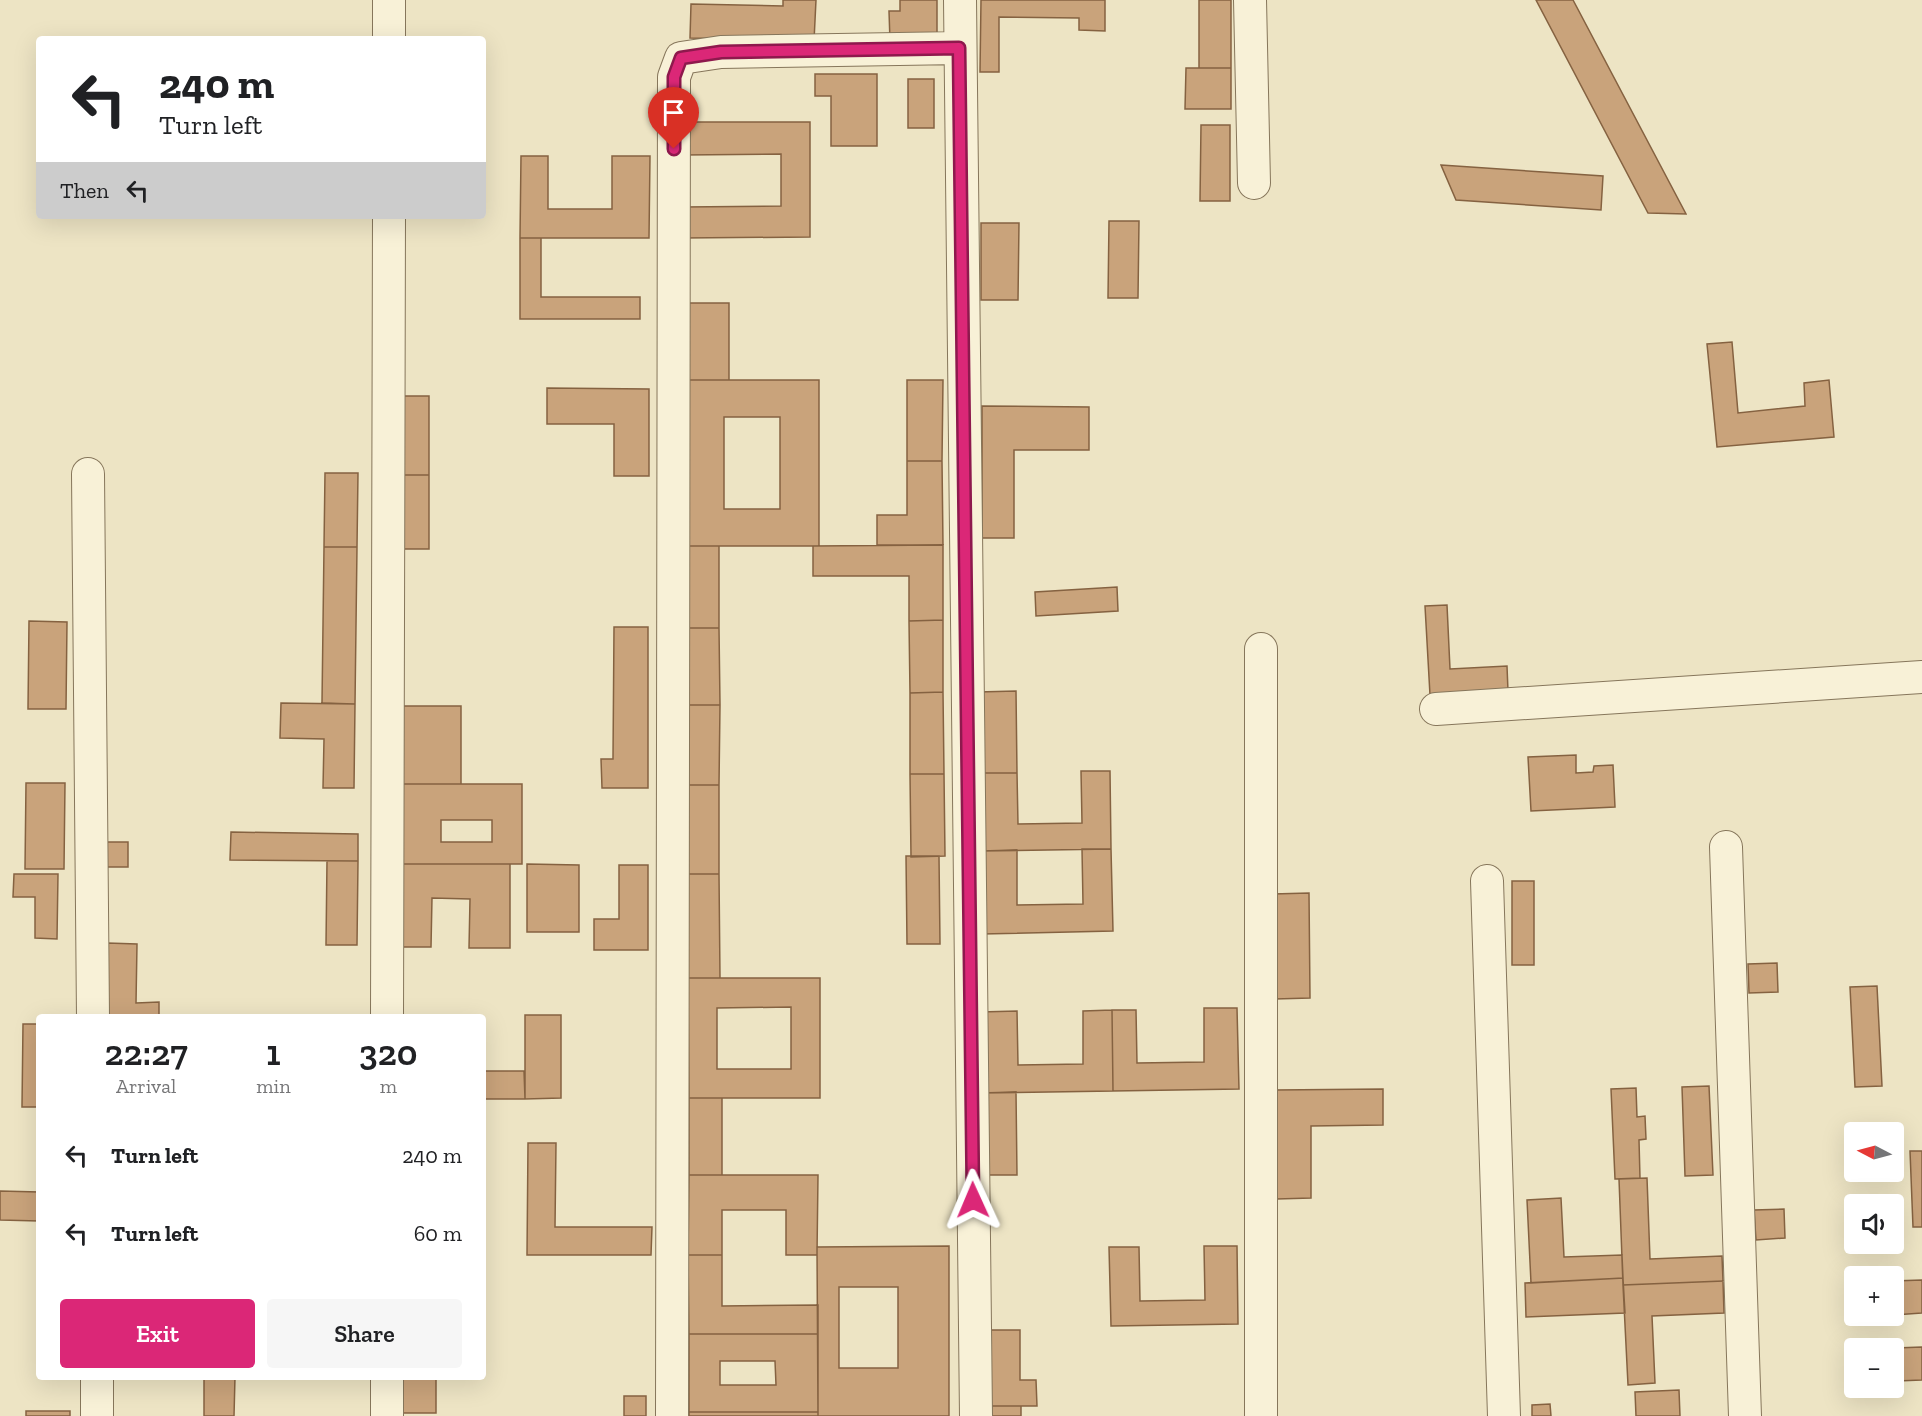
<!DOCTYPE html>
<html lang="en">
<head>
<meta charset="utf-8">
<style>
	:root { --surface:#fff; --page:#f6f6f6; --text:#202124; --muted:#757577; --accent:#db2777 }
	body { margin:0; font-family:"Zilla Slab",serif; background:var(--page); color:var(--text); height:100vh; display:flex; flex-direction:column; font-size:22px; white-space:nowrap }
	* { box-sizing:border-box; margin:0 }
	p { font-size:20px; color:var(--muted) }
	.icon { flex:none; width:33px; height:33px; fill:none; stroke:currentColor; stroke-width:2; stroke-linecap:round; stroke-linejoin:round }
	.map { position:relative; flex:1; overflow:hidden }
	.drawer { position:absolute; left:36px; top:1014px; width:450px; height:366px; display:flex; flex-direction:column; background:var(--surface); border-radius:6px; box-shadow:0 6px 24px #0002 }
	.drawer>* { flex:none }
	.banner { position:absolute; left:36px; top:36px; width:450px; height:183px; border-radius:6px; box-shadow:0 6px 24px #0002; background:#fff; color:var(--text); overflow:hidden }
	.needle { width:39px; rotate:276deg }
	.tools { position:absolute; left:1844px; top:1122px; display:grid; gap:12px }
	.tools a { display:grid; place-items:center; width:60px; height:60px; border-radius:6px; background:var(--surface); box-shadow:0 6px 24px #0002; font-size:30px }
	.pin { position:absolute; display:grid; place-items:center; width:51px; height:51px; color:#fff; margin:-62px -26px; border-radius:50% 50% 50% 0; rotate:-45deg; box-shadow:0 0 6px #0007 }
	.pin .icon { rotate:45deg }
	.me { position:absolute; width:66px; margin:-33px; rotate:359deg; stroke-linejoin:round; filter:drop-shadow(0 0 4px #0008) }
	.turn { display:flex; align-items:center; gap:21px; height:126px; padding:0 24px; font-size:27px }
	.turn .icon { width:78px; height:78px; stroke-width:2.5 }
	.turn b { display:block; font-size:42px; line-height:51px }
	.then { display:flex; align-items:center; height:57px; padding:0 24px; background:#0003; gap:12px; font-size:22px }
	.eta { display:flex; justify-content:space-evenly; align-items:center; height:102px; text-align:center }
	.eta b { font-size:36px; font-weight:600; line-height:42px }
	.action { display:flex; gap:12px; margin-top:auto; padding:12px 24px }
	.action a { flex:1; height:69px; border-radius:6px; background:var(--accent); color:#fff; font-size:24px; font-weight:600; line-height:69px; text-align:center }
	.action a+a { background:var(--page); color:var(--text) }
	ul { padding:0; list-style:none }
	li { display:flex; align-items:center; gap:18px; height:78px; padding:0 24px }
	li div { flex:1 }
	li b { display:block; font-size:22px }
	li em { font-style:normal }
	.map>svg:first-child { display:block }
	.building { fill:#c9a37b; stroke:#856241; stroke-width:1.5; fill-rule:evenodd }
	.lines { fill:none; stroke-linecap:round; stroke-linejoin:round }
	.minor-casing { stroke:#86765b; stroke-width:34 }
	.minor { stroke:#f8f1d7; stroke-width:32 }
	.route-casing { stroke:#8e194d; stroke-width:15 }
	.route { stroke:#db2777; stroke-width:10 }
</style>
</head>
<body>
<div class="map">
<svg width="1922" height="1416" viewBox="0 0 1922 1416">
	<rect width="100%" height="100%" fill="#ede4c4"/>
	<path class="building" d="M783 0H816L814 41 690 38 691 4 783 6Z
		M900 0H937V41H890L889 11H900Z
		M981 0H1105V31L1079 30V18L999 17V72H980Z
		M1199 0H1231V68H1199Z
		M1536 0H1573L1686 214 1648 213Z
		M1186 68H1231V109H1185Z
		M815 74H877V146H831V96H815Z
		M908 79H934V128H908Z
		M682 122H810V237L683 238V207L781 206V154L683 155Z
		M1201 125H1230V201H1200Z
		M521 156H548V209H612V156H650L649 238H520Z
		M1441 165 1603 176 1601 210 1456 200Z
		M1109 221H1139L1138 298H1108Z
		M981 223H1019L1018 300H981Z
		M520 238H541V297H640V319H520Z
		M687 303H729V380H687Z
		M1732 342 1738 413 1805 406 1804 383 1829 380 1834 437 1717 447 1707 344Z
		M687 380H819V546H687ZM724 417H780V509H724Z
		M907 380H943L942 461H907Z
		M547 388 649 389V476H614V424H547Z
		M393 396H429V475H393Z
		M982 406 1089 407V450H1014V538H982Z
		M907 461H942L943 545H877V515H907Z
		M325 473H358L357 547H324Z
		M393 475H429V549H393Z
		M943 545V620L909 621V576H813V546Z
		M687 546H719V628H687Z
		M324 547H357L355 704 322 703Z
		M1117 587 1118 611 1036 616 1035 592Z
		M1447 605 1450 669 1507 666 1508 691 1430 695 1425 606Z
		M943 620V692L910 693 909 621Z
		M29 621 67 622 66 709H28Z
		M614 627H648V788H602L601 759H613Z
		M687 628H719L720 705H688Z
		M1016 691 1017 773H980L978 692Z
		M943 692 944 774H910V693Z
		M281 703 355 704 354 788H323L324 739 280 738Z
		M688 705H720L719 785H688Z
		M396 706H461V784H396Z
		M1576 755V773L1593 772 1594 766 1613 765 1615 807 1531 811 1528 757Z
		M1081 771H1110L1111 849 981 851 980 773H1017L1018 824 1082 823Z
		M910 774H944L945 856 911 857Z
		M26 783H65L64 869H25Z
		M396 784H522V864H396ZM441 820H492V842H441Z
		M688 785H719V874H688Z
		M231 832 358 834V861L230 860Z
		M106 842H128V867H105Z
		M1082 849H1111L1113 931 982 934 981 851 1017 850V905L1083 904Z
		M906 856H939L940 944H907Z
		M327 861H358L357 945H326Z
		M396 864H510V948H469L470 899 432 898 431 947H396Z
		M527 864 579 865V932H527Z
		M619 865H648V950H594V919H619Z
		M14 874H58L57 939 35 938V897H13Z
		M688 874H719L720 978H688Z
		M1512 881H1534V965H1512Z
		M1309 893 1310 998 1275 999 1273 894Z
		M107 943 137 944 136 1003 159 1002V1017H106Z
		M1777 963 1778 992 1749 993 1748 964Z
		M688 978H820V1098H689ZM791 1007V1069H717V1008Z
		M1877 986 1882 1086 1855 1087 1850 987Z
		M1204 1008H1237L1239 1089 1113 1091 1112 1010H1136L1137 1063 1204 1062Z
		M1112 1010 1113 1091 981 1093 980 1012 1017 1011 1018 1065 1083 1064V1011Z
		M525 1015H561V1098L525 1099Z
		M23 1024H39V1107H22Z
		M483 1071H524L525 1099H483Z
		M1709 1086 1713 1175 1685 1176 1682 1087Z
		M1636 1088 1637 1117 1645 1116 1646 1139 1639 1140 1640 1178 1615 1179 1611 1089Z
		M1383 1089V1125L1311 1126V1198L1277 1199 1275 1090Z
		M1016 1092 1017 1175H983L981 1093Z
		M689 1098H722V1175H689Z
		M528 1143H556L555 1227H652L651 1255H527Z
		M1910 1151H1922V1227H1913Z
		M689 1175H818L817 1255H786V1210H722V1255H688Z
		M1647 1178 1650 1259 1722 1256 1723 1281 1623 1285 1619 1179Z
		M0 1191 39 1192V1221L0 1220Z
		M1561 1198 1564 1257 1622 1255 1623 1278 1531 1283 1527 1200Z
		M1784 1209 1785 1238 1756 1240 1754 1210Z
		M949 1246V1416H818L817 1247ZM839 1287H898V1368H839Z
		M1204 1246H1237L1238 1324 1111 1326 1109 1247H1139L1140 1301 1205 1300Z
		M688 1255H722V1306L818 1305V1334H689Z
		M1623 1278 1625 1313 1526 1317 1525 1283Z
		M1922 1280V1313L1894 1315 1893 1281Z
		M1723 1281 1724 1313 1652 1316 1655 1383 1628 1385 1623 1285Z
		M985 1330H1020V1380H1036L1037 1406H985Z
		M689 1334H818V1412H689ZM720 1361H775L776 1385H720Z
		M1922 1347V1380L1897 1381 1896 1348Z
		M204 1377H235L234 1416H204Z
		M401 1377H436V1413H401Z
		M1679 1390 1680 1416H1636L1635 1392Z
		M624 1396H646V1416H624Z
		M1550 1404 1551 1416H1532V1405Z
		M985 1406H1021V1416H986Z
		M26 1411H70V1416H26Z
		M689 1412H818V1416H689Z"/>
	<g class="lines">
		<defs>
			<path id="minor" d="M960 0 976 1416
				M1250 0 1254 183
				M389 39V0
				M88 474 93 1017
				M1261 649V1416
				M1436 709 1922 677
				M1726 847 1745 1416
				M1487 881 1504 1416
				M387 1017 389 216
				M97 1377V1416
				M387 1416V1377
				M672 1416 674 77 681 58 721 52 959 48"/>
		</defs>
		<use href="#minor" class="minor-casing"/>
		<use href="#minor" class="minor"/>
	</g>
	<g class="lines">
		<defs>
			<path id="route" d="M674 149V77L681 58 721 52 959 48 973 1200"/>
		</defs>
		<use href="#route" class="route-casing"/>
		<use href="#route" class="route"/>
	</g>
</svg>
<div class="tools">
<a><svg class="needle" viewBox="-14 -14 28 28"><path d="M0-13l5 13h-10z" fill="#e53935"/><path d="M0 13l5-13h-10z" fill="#757577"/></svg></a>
<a><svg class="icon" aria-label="sound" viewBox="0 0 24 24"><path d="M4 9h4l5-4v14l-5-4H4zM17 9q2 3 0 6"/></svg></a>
<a>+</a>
<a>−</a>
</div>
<div class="pin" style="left:674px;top:149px;background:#d93025"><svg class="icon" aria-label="arrive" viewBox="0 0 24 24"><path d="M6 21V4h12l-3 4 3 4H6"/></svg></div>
<svg class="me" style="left:973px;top:1200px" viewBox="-20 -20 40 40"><path d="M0-17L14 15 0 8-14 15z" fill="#db2777" stroke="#fff" stroke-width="4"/></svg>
<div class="banner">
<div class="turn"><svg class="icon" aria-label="left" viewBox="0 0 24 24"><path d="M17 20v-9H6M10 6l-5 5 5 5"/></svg><div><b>240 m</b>Turn left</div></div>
<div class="then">Then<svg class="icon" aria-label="left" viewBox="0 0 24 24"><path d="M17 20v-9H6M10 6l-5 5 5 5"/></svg></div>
</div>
<section class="drawer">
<div class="eta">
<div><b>22:27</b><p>Arrival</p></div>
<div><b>1</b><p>min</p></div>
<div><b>320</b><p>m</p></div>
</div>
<ul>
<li><svg class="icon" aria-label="left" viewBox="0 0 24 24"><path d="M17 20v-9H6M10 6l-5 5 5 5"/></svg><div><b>Turn left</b></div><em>240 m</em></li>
<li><svg class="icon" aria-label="left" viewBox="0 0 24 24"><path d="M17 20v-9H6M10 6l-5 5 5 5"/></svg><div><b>Turn left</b></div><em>60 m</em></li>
</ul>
<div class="action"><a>Exit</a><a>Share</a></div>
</section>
</div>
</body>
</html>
